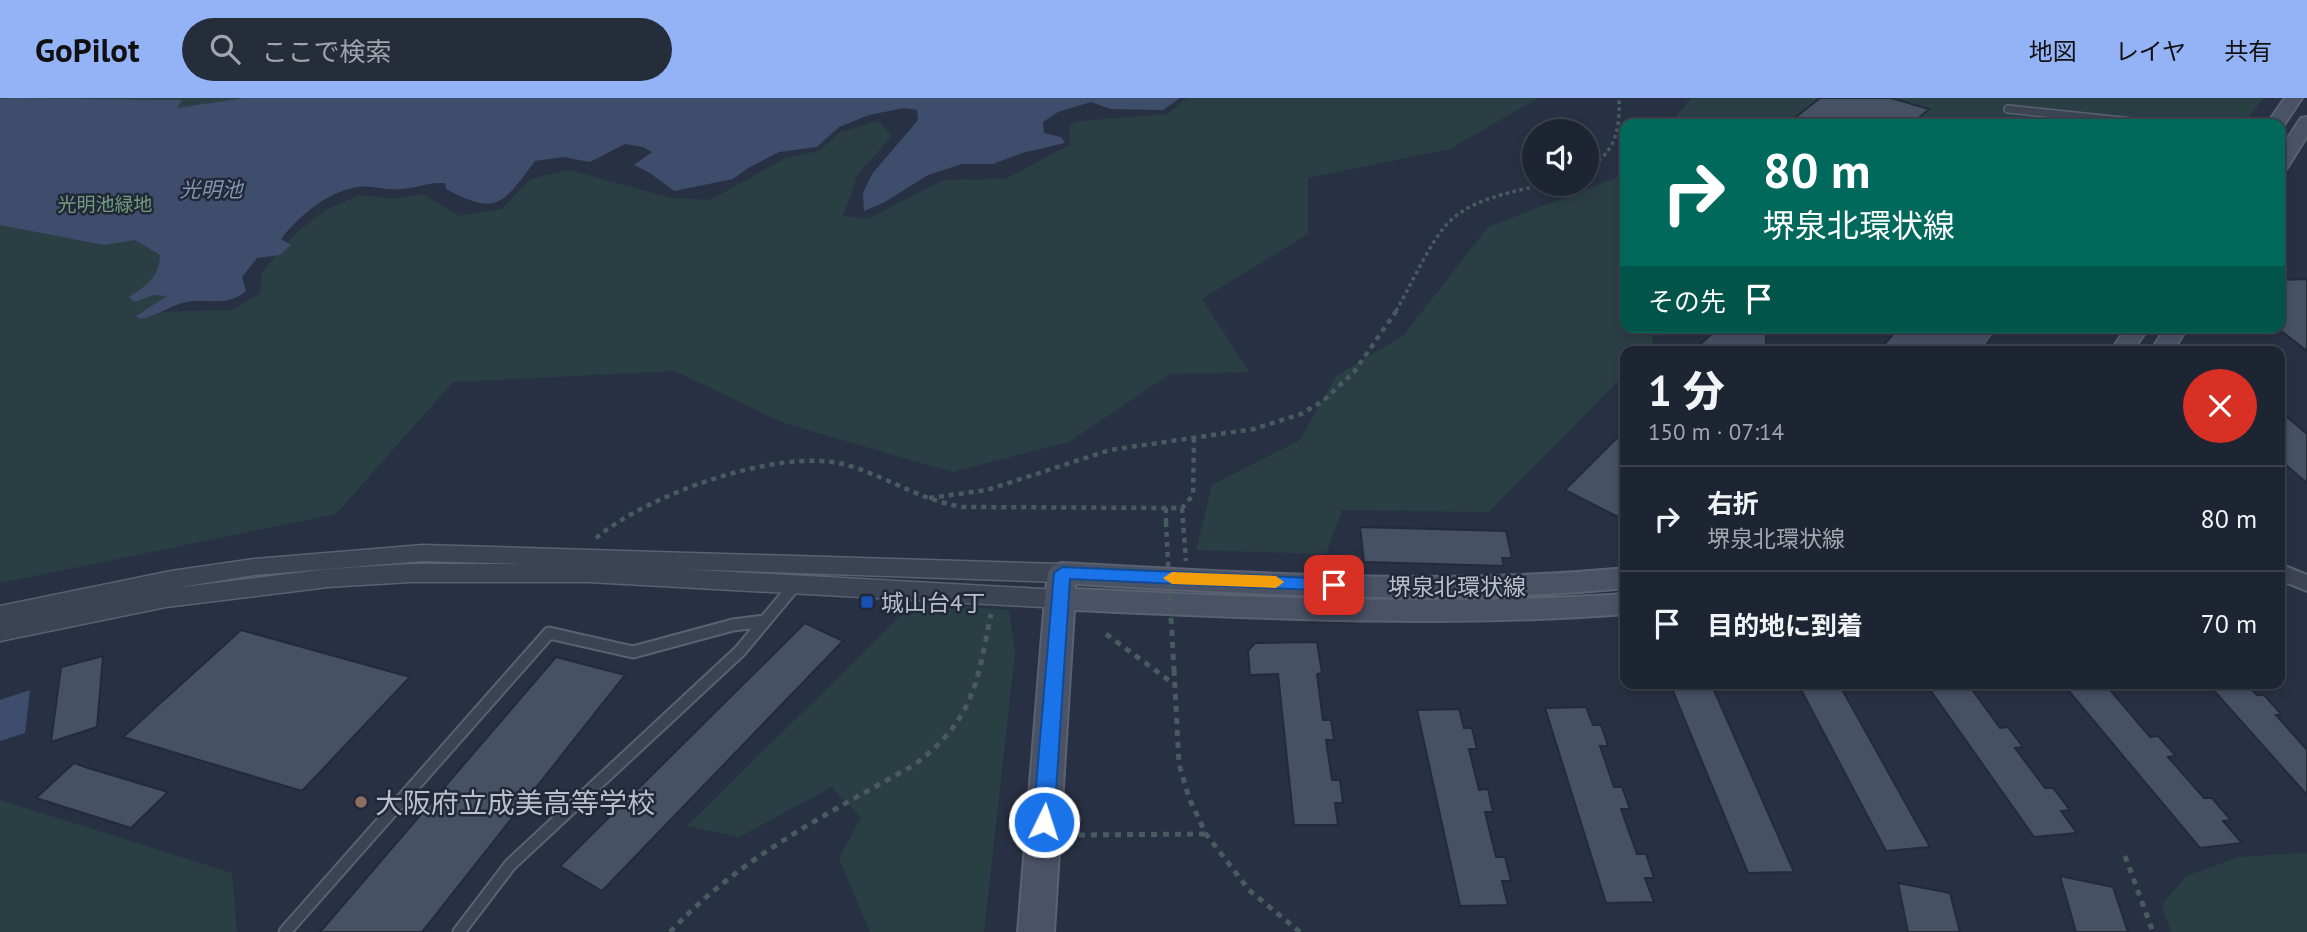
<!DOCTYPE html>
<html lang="ja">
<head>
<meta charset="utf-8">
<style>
	:root { --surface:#1e2532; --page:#262d3a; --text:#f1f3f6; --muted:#a1a5ac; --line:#3c424d; --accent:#94b2f6 }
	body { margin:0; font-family:"PT Sans","Noto Sans JP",sans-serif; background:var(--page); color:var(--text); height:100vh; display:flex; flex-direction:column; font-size:26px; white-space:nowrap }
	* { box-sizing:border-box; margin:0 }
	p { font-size:23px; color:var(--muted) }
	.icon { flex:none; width:38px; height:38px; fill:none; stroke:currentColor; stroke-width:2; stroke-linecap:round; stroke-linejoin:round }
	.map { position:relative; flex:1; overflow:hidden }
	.panel { position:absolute; left:1620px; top:248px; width:665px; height:343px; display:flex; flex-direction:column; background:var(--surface); border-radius:14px; box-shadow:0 4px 10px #0003,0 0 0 2px var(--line) }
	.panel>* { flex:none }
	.guide { position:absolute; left:1620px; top:21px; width:665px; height:214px; border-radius:14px; box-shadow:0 4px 10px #0003,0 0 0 2px var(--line); background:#00695c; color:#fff; overflow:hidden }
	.tools { position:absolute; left:1522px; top:21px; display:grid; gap:14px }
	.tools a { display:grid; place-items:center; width:77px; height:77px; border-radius:50%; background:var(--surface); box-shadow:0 4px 10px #0003,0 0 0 2px var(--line); font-size:35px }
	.pin { position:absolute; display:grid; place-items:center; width:60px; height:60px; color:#fff; margin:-30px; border-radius:14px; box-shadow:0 4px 10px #0006 }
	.me { position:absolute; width:77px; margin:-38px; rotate:4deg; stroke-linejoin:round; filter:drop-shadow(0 0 5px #0008) }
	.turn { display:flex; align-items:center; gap:24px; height:147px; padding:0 28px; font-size:32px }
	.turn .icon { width:91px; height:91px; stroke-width:2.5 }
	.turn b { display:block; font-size:49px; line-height:60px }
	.then { display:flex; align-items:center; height:66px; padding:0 28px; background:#0003; gap:14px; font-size:26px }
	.round { display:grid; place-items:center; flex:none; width:74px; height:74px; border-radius:37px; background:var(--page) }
	.headline { display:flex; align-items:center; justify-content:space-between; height:119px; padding:0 28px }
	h1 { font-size:42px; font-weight:800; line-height:52px }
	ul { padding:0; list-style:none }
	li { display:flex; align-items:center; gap:21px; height:105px; padding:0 28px; border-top:2px solid var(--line) }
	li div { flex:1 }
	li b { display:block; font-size:26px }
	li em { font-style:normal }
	header { display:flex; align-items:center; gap:42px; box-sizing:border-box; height:98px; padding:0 35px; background:var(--accent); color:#111 }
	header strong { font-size:33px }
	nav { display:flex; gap:38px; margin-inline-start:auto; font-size:24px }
	.search { width:490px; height:63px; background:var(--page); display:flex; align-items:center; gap:18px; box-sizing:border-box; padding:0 24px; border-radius:38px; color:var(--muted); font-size:26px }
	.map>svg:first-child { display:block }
	.green { fill:#2a3f44 }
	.water { fill:#3e4d6b }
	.building { fill:#475164; stroke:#232a3a; stroke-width:2 }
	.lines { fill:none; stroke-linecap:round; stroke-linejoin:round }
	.service-far1-casing { stroke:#5a6170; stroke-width:10 }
	.service-casing { stroke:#5a6170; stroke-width:15 }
	.minor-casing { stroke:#5a6170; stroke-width:4 }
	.tertiary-casing { stroke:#5a6170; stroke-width:3 }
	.secondary-casing { stroke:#5a6170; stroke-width:4 }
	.path-far2 { stroke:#485b60; stroke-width:3.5; stroke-dasharray:3.5 3.5; stroke-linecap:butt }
	.path-far1 { stroke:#485b60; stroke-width:4.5; stroke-dasharray:5 5; stroke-linecap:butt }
	.path { stroke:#485b60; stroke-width:5; stroke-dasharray:6 6; stroke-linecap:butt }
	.service-far1 { stroke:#3c4352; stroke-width:7 }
	.service { stroke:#3c4352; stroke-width:11 }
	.minor { fill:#3c4352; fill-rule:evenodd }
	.tertiary { fill:#3c4352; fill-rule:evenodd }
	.secondary { fill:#4a5265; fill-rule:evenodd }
	.path-bridge-far1 { stroke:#485b60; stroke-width:4.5; stroke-dasharray:5 5; stroke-linecap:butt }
	.path-bridge { stroke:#485b60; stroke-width:5; stroke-dasharray:6 6; stroke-linecap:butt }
	.route { fill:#1a73e8; stroke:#114b97; stroke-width:2 }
	.slow { fill:#f59e0b }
	.transit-dot { fill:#1a4fb4; stroke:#212838; stroke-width:2.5 }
	.education-dot { fill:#8d6e63; stroke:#212838; stroke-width:2.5 }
	.labels { text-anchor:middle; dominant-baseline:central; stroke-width:5; stroke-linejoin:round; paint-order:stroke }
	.far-park-label { font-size:19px; fill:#719c7e; stroke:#212838 }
	.far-water-label { font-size:21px; font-style:italic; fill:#8193b2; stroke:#212838 }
	.street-label { font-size:23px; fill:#b9bfcc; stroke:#212838 }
	.poi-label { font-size:23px; fill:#b9bfcc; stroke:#212838; text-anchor:start }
	.near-poi-label { font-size:28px; fill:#b9bfcc; stroke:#212838; text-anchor:start }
</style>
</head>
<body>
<header>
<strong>GoPilot</strong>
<div class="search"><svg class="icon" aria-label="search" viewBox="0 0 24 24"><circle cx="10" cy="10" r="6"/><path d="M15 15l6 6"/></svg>ここで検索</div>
<nav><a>地図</a><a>レイヤ</a><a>共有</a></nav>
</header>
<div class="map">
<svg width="2307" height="834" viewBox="0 0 2307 834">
	<rect width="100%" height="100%" fill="#283143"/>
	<path class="green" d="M0 0H439L162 214 231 212 260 196 262 174 296 135 325 112 360 97 394 101 423 96 459 118 502 111 530 81 569 72 671 100 710 102 786 60 819 53 840 34 879 23 892 38 858 76 843 118 868 121 943 82 1005 81 1070 47 1069 27 1080 23 1168 16 1186 0H1538L1450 51 1308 80V136L1202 201 1249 274 1170 276 1069 344 952 374 784 325 675 273 453 284 336 416 0 485Z
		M1691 0H2263L2244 26H1670Z
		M1626 76V229H1655L1651 250 1647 254H1626V275L1489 414 1342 412 1326 456 1196 452 1212 387 1300 342 1336 278 1403 238 1488 129Z
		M914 505 1009 512 1015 555 984 834H870L839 760 861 720 832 689 739 739 687 728Z
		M0 702 232 775 237 834H0Z
		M2307 755V834H2171L2162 807 2186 778 2239 759Z"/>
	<path class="water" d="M10 0 182 2 177 10 244 0H1180L1163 12 1110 11 1091 4 1058 14 1043 24 1044 35 1061 39 1065 45 1022 55 993 66H962L928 77 885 104 864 113 863 95 872 76 918 22 917 12 904 10 869 17 839 29 817 49 779 54 748 70 733 81 674 93 650 75 634 67 652 54 643 49 625 46 590 64 563 59 535 63C503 105 498 119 446 91L445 85C427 84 417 90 402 91 387 93 373 87 357 89 327 94 299 118 281 141L291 147 280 157 257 160 242 179 246 193C224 211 206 198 182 205 167 210 155 218 140 221L136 218 167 198 153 197 134 204 129 199C147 187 159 180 160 157L135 142 104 147 0 127V1Z
		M30 592 25 635 0 643V602Z"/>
	<path class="building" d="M1820 0H1891L1929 11 1912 26H1787Z
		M2307 181V253L2280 232V182Z
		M1719 229H1766V254H1692Z
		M1899 229H1999L1981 254H1878Z
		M2280 313 2307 336V385L2280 362Z
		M1626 331V423L1565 392Z
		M1360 429 1506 433 1512 460H1502L1504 468 1364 464Z
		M805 525 843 543 602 793 560 768Z
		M241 532 410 579 302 693 123 639Z
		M1317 544 1322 575 1317 576 1323 622H1331L1334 642H1326L1332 682H1340L1343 705H1335L1338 727H1294L1278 576 1250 577 1248 553 1255 545Z
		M103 558 97 629 51 644 61 569Z
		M556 559 625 577 422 834H320Z
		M1798 586H1839L1930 749 1886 753Z
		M1926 586H1968L2000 630 2008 629 2023 649 2015 650 2045 690H2053L2070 712 2061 713 2077 735 2034 739Z
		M2063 586H2105L2150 639 2158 638 2176 658 2168 659 2204 700H2212L2231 722 2223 723 2242 745 2200 750Z
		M2208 586H2246L2257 597H2264L2282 617H2276L2307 652V697Z
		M1713 590 1794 774 1748 775 1672 591Z
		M1586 609 1593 627H1601L1608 648H1600L1614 689H1622L1630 711H1621L1637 756H1646L1654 780H1645L1654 804 1606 805 1545 610Z
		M1459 611 1464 630H1472L1477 651H1469L1479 692 1488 691 1493 714H1485L1496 759H1505L1511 783H1502L1508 807 1460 808 1417 612Z
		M74 665 88 670 168 694 131 730 36 700Z
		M2060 778 2113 789 2128 834H2076Z
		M1898 785 1950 795 1960 834H1908Z"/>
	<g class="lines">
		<defs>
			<path id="service-far1" d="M2008 11 2151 26"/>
			<path id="service" d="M285 834 549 535 633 554 733 527 765 523
				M459 834 510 767 740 553 795 487"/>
			<path id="minor" d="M2280 466 2307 477V493L2280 482Z"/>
			<path id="tertiary" d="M423 447 1062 466 1070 469 1074 475 1070 481 1062 484 680 471 1059 492 1068 495 1071 501 1068 507 1059 510 589 484H410L328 489 166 509 0 543V508L171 473 254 461ZM423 463 523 466H410L328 471 175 490 254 477Z"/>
			<path id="secondary" d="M2285 0H2302L2282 30 2280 26H2267Z
				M2307 19V38L2287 70 2280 71V52L2301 20Z
				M2127 229H2149L2132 254H2110Z
				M2166 229H2188L2172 254H2150Z
				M1062 465C1250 475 1437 488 1626 470V490C1442 508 1259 496 1075 486V491C1259 500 1442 508 1626 496V516C1441 530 1258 520 1074 512L1054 834H1018L1045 501 1048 475 1052 468Z"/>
		</defs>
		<use href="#service-far1" class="service-far1-casing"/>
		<use href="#service" class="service-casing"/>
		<use href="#minor" class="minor-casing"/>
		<use href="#tertiary" class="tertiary-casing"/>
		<use href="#secondary" class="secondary-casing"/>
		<path class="path-far2" d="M1587 71C1616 54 1620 32 1619 0
			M1396 213C1410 189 1426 153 1442 132 1465 101 1510 95 1545 86"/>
		<path class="path-far1" d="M929 400 987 392 1110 352 1254 331 1301 316 1323 303 1354 274 1397 212
			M1166 410V424
			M1182 410 1186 463
			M596 440C647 397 776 350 843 366 885 377 920 403 964 409L1182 410 1193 397 1194 341"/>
		<path class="path" d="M1106 536 1174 586
			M1174 572 1179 666 1189 700 1206 736 1249 792 1300 834
			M1079 737 1206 736
			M2125 758 2153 834
			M670 834C739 760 827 716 914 667 974 622 977 585 991 516"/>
		<use href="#service-far1" class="service-far1"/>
		<use href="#service" class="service"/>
		<use href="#minor" class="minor"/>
		<use href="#tertiary" class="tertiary"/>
		<use href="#secondary" class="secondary"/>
		<path class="path-bridge-far1" d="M1166 424 1169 486"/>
		<path class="path-bridge" d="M1169 484 1174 572"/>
	</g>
	<path class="route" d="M1062 469 1334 481 1342 487 1334 493 1070 481 1054 724 1051 730 1044 733 1036 730 1033 724 1054 475Z"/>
	<path class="slow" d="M1172 474 1276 478 1284 484 1276 490 1172 486 1163 480Z"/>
	<rect class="transit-dot" x="860" y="497" width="14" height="14" rx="3.5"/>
	<circle class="education-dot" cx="361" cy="704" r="7"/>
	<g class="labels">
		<g class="far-park-label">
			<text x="105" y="106">光明池緑地</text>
		</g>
		<g class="far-water-label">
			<text x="211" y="91">光明池</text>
		</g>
		<g class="street-label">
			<text x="1457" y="488">堺泉北環状線</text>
		</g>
		<g class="poi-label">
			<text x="881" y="504">城山台4丁</text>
		</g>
		<g class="near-poi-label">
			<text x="375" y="704">大阪府立成美高等学校</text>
		</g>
	</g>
</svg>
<div class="tools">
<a><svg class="icon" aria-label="sound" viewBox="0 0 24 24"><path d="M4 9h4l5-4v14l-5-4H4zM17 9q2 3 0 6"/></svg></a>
</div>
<div class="pin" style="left:1334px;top:487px;background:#d93025"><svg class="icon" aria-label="arrive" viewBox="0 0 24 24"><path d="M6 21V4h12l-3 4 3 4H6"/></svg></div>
<svg class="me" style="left:1044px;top:724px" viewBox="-20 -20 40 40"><circle r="17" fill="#1a73e8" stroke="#fff" stroke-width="3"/><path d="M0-11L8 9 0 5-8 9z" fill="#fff"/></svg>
<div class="guide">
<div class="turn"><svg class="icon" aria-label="right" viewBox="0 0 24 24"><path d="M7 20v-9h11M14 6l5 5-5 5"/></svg><div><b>80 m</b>堺泉北環状線</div></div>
<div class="then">その先<svg class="icon" aria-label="arrive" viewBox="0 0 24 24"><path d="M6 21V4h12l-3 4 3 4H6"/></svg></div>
</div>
<section class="panel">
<div class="headline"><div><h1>1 分</h1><p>150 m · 07:14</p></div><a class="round" style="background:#d93025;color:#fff"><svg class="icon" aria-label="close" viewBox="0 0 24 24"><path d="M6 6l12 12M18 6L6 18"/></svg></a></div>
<ul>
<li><svg class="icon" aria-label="right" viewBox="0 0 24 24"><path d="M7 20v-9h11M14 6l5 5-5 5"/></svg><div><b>右折</b><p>堺泉北環状線</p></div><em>80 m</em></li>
<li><svg class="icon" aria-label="arrive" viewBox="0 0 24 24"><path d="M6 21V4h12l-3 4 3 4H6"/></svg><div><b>目的地に到着</b></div><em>70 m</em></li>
</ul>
</section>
</div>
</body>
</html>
